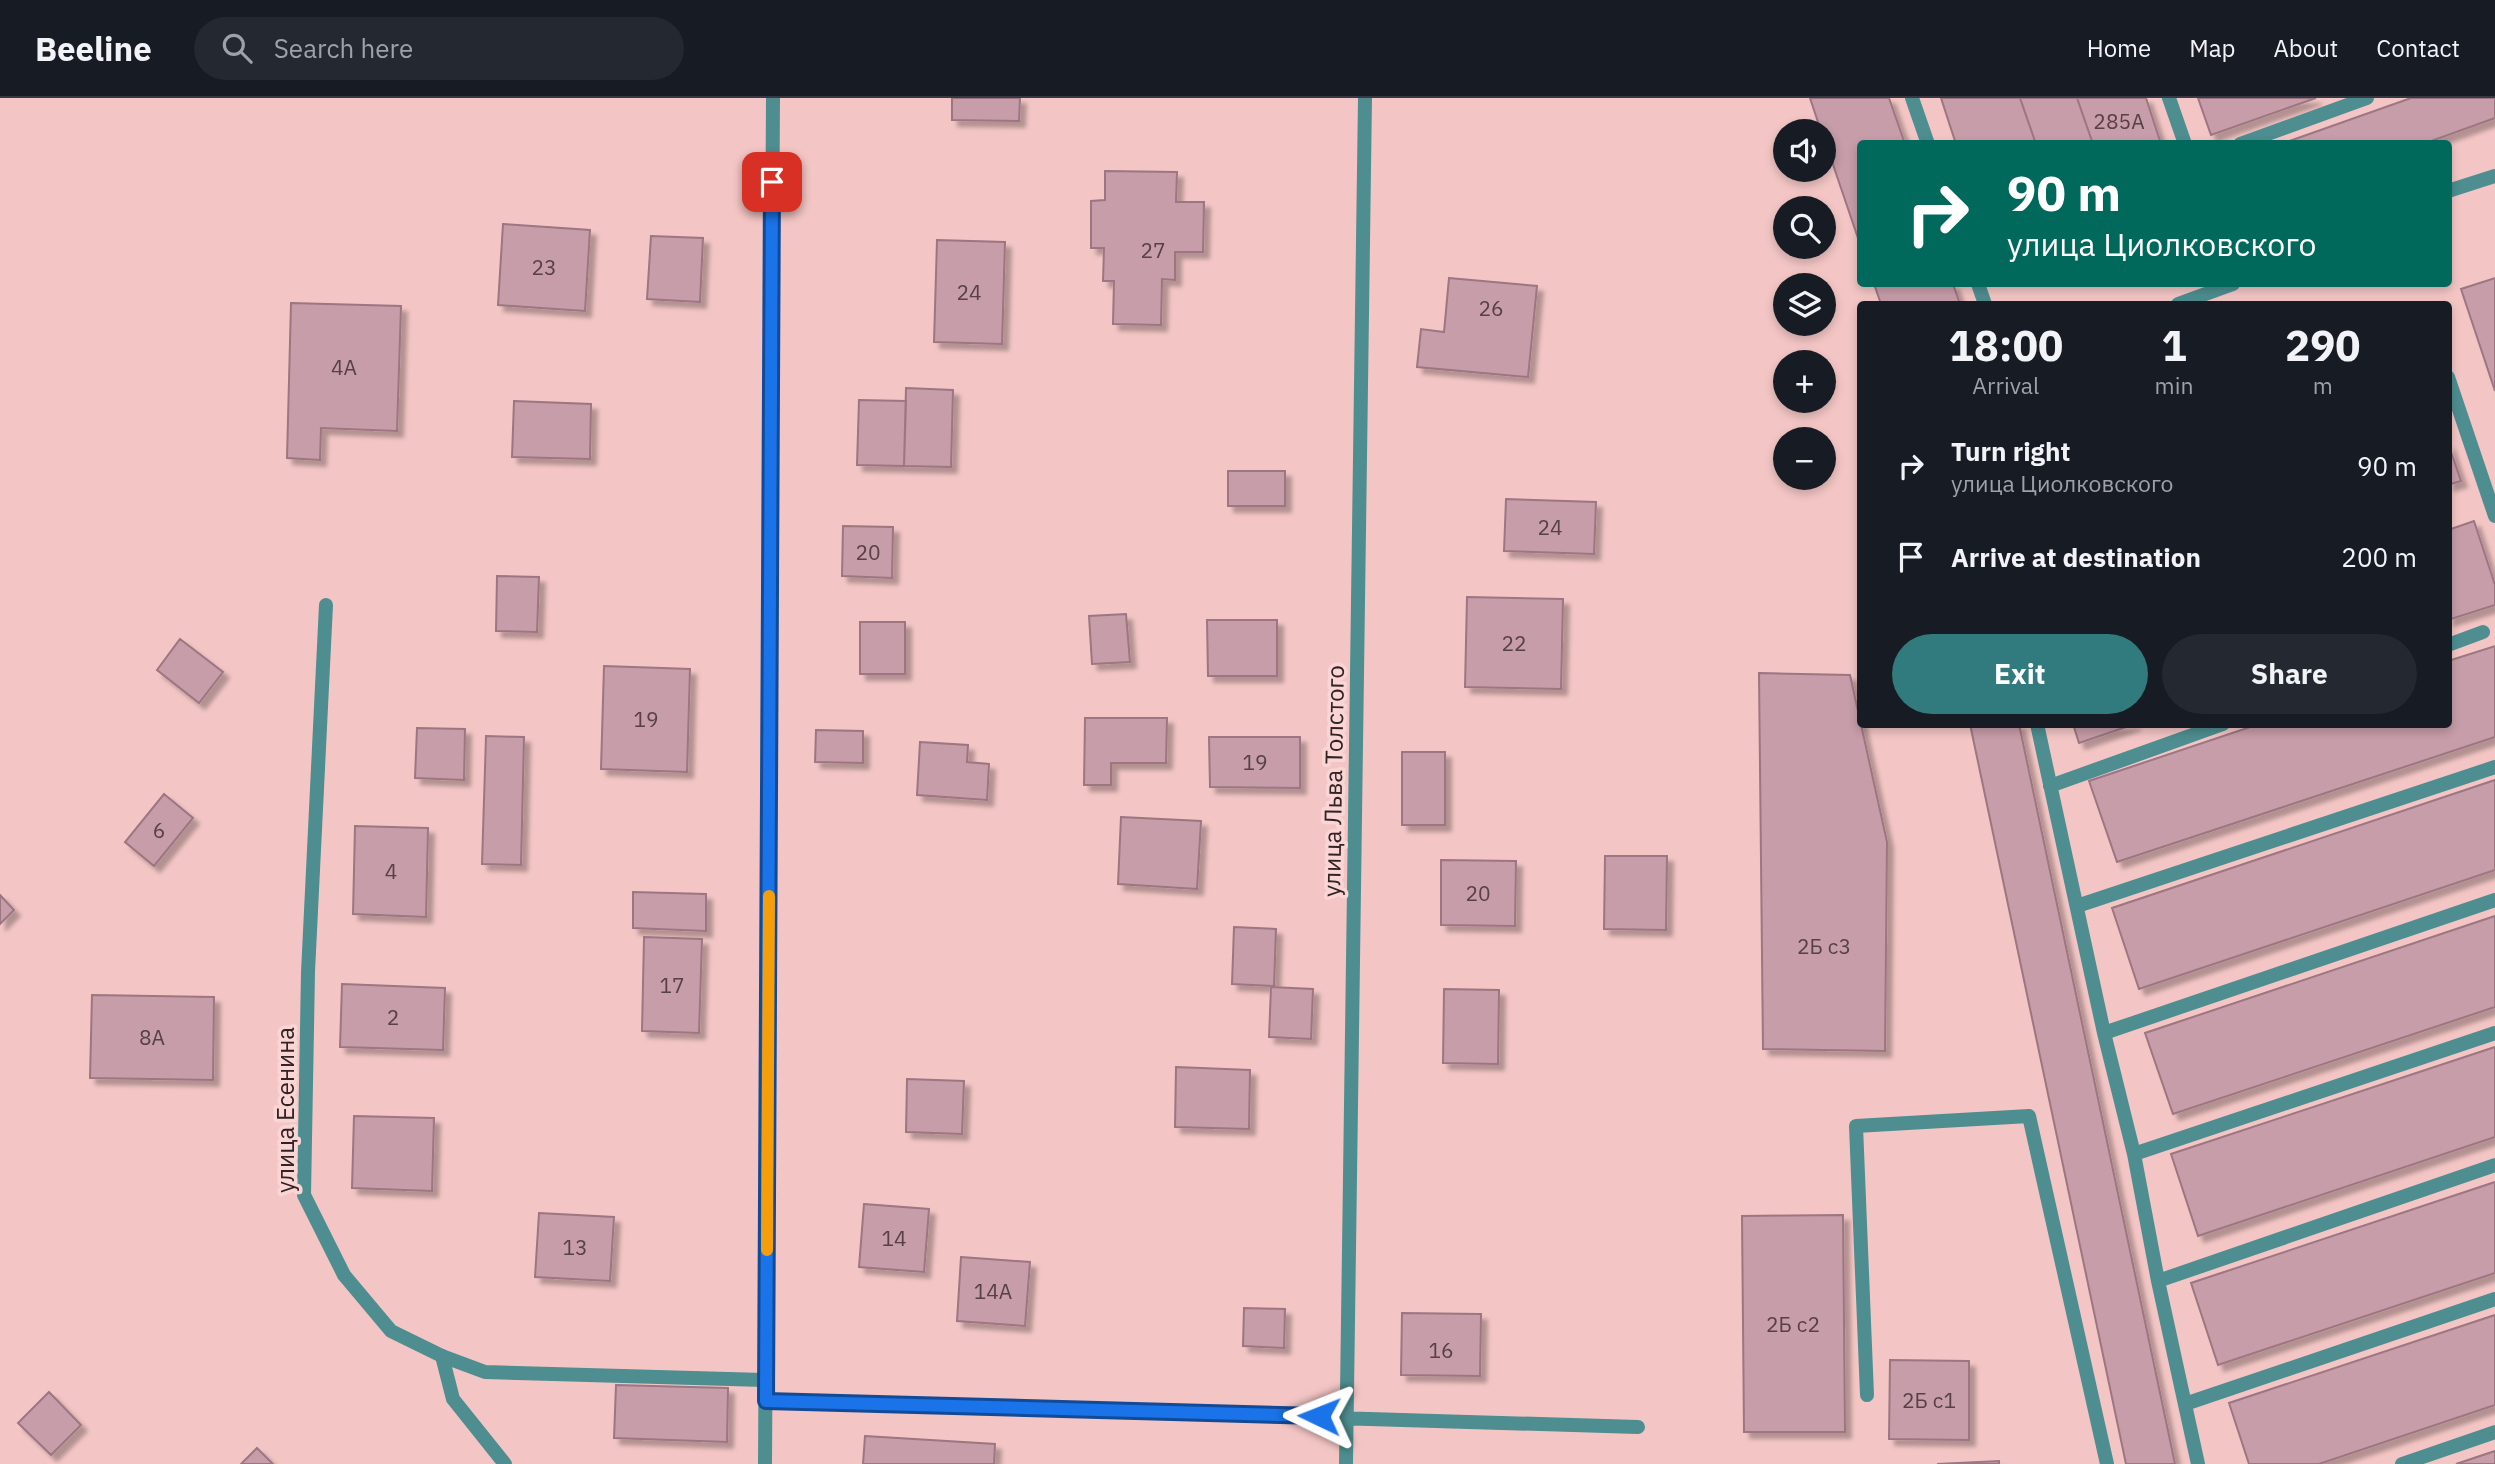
<!DOCTYPE html>
<html lang="en">
<head>
<meta charset="utf-8">
<style>
	:root { --surface:#171b24; --page:#242831; --text:#f1f3f6; --muted:#9ea1a6; --line:#363941; --accent:#317a7d }
	body { margin:0; font-family:"IBM Plex Sans",sans-serif; background:var(--page); color:var(--text); height:100vh; display:flex; flex-direction:column; font-size:26px; white-space:nowrap }
	* { box-sizing:border-box; margin:0 }
	p { font-size:23px; color:var(--muted) }
	.icon { flex:none; width:38px; height:38px; fill:none; stroke:currentColor; stroke-width:2; stroke-linecap:round; stroke-linejoin:round }
	.map { position:relative; flex:1; overflow:hidden }
	.side { position:absolute; left:1857px; top:203px; width:595px; height:427px; display:flex; flex-direction:column; background:var(--surface); border-radius:7px; box-shadow:0 4px 10px #0003 }
	.side>* { flex:none }
	.guide { position:absolute; left:1857px; top:42px; width:595px; height:147px; border-radius:7px; box-shadow:0 4px 10px #0003; background:#00695c; color:#fff; overflow:hidden }
	.buttons { position:absolute; left:1773px; top:21px; display:grid; gap:14px }
	.buttons a { display:grid; place-items:center; width:63px; height:63px; border-radius:50%; background:var(--surface); box-shadow:0 4px 10px #0003; font-size:35px }
	.pin { position:absolute; display:grid; place-items:center; width:60px; height:60px; color:#fff; margin:-30px; border-radius:14px; box-shadow:0 4px 10px #0006 }
	.me { position:absolute; width:77px; margin:-38px; rotate:272deg; stroke-linejoin:round; filter:drop-shadow(0 0 5px #0008) }
	.turn { display:flex; align-items:center; gap:24px; height:147px; padding:0 35px; font-size:32px }
	.turn .icon { width:91px; height:91px; stroke-width:2.5 }
	.turn b { display:block; font-size:49px; line-height:60px }
	.eta { display:flex; justify-content:space-evenly; align-items:center; height:119px; text-align:center }
	.eta b { font-size:42px; font-weight:700; line-height:49px }
	.primary-button { display:flex; gap:14px; margin-top:auto; padding:14px 35px }
	.primary-button a { flex:1; height:80px; border-radius:42px; background:var(--accent); color:#fff; font-size:28px; font-weight:700; line-height:80px; text-align:center }
	.primary-button a+a { background:var(--page); color:var(--text) }
	ul { padding:0; list-style:none }
	li { display:flex; align-items:center; gap:21px; height:91px; padding:0 35px }
	li div { flex:1 }
	li b { display:block; font-size:26px }
	li em { font-style:normal }
	header { display:flex; align-items:center; gap:42px; box-sizing:border-box; height:98px; padding:0 35px; background:var(--surface); border-bottom:2px solid var(--line) }
	header strong { font-size:33px }
	nav { display:flex; gap:38px; margin-inline-start:auto; font-size:24px }
	.search { width:490px; height:63px; background:var(--page); display:flex; align-items:center; gap:18px; box-sizing:border-box; padding:0 24px; border-radius:38px; color:var(--muted); font-size:26px }
	.map>svg:first-child { display:block }
	.building { fill:#c69da9; stroke:#9d7682; stroke-width:2; filter:url(#shadow) }
	.lines { fill:none; stroke-linecap:round; stroke-linejoin:round }
	.service { stroke:#4e8e90; stroke-width:14 }
	.minor { stroke:#4e8e90; stroke-width:14 }
	.route-casing { stroke:#114b97; stroke-width:18 }
	.route { stroke:#1a73e8; stroke-width:12 }
	.slow { stroke:#f59e0b; stroke-width:12 }
	.labels { text-anchor:middle; dominant-baseline:central; stroke-width:7; stroke-linejoin:round; paint-order:stroke }
	.number-label { font-size:21px; fill:#574144 }
	.street-label { font-size:24px; fill:#322222; stroke:#fad5d5 }
</style>
</head>
<body>
<header>
<strong>Beeline</strong>
<div class="search"><svg class="icon" aria-label="search" viewBox="0 0 24 24"><circle cx="10" cy="10" r="6"/><path d="M15 15l6 6"/></svg>Search here</div>
<nav><a>Home</a><a>Map</a><a>About</a><a>Contact</a></nav>
</header>
<div class="map">
<svg width="2495" height="1366" viewBox="0 0 2495 1366">
	<defs>
		<filter id="shadow"><feDropShadow dx="6" dy="6" stdDeviation="2" flood-color="#0004"/></filter>
	</defs>
	<rect width="100%" height="100%" fill="#f3c6c5"/>
	<path class="building" d="M952 0H1020L1019 23 952 22Z
		M1810 0H1889L1905 46H1860V146L1824 40V33H1821Z
		M1941 0H2020L2036 46H1956Z
		M2020 0H2077L2093 46H2036Z
		M2077 0H2146L2161 46H2093Z
		M2198 0H2316L2211 37Z
		M2411 0H2495V20L2423 46H2281Z
		M1105 73 1177 74 1176 104H1204L1203 154H1175V182L1162 181 1161 227 1113 226 1114 183H1103L1104 150H1091V103L1105 102Z
		M503 126 590 132 585 213 498 207Z
		M651 138 703 140 700 204 647 201Z
		M937 142 1005 144 1002 246 934 244Z
		M1449 180 1537 188 1528 279 1417 269 1421 231 1444 234Z
		M2495 180V293L2461 191Z
		M1874 186H1953L1960 206H1881Z
		M291 205 401 208 397 333 321 330 320 362 287 360Z
		M906 290 953 292 951 369 904 368Z
		M859 302 906 303 904 368 857 367Z
		M514 303 591 306 590 361 512 359Z
		M2448 345 2461 383 2448 387Z
		M1228 373H1285V408H1228Z
		M1506 401 1596 404 1594 456 1504 453Z
		M2474 423 2495 487V507L2448 522V432Z
		M843 428 893 429 892 480 842 478Z
		M497 478 539 479 537 534 496 533Z
		M1467 499 1563 501 1561 591 1465 589Z
		M1126 516 1130 564 1092 566 1089 518Z
		M1207 522H1277V578H1208Z
		M860 524H905V576H860Z
		M180 541 223 574 199 605 157 572Z
		M2495 548V639L2117 764 2089 683 2259 626H2448V563Z
		M604 568 690 571 687 674 601 671Z
		M1759 575 1850 577 1887 744 1885 953 1763 951Z
		M1085 620H1167L1166 665H1111V687H1084Z
		M1970 626H2019L2175 1366H2126Z
		M2073 626H2135L2079 645Z
		M417 630 465 631 464 682 415 680Z
		M816 632 863 633V665L815 664Z
		M486 638 524 639 521 767 482 766Z
		M1209 639H1300V690L1210 689Z
		M920 644 968 647 967 664 989 666 987 702 917 697Z
		M1402 654H1445V727H1402Z
		M2495 682V772L2139 891 2112 810Z
		M164 696 193 720 154 768 125 744Z
		M1121 719 1201 723 1197 791 1118 786Z
		M355 728 428 730 426 819 353 816Z
		M1605 758H1667L1666 832 1604 831Z
		M1441 762 1516 763 1515 828 1441 827Z
		M633 794 706 796V833L633 830Z
		M0 797 14 812 0 826Z
		M2495 818V909L2173 1016 2145 935Z
		M1234 829 1276 831 1274 888 1232 886Z
		M644 839 702 841 699 935 642 933Z
		M342 886 445 890 443 952 340 949Z
		M1271 889 1313 891 1311 941 1269 939Z
		M1444 891 1499 892 1498 966 1443 965Z
		M92 897 214 899 213 982 90 980Z
		M2495 949V1039L2198 1138 2171 1056Z
		M1176 969 1250 972 1249 1031 1175 1029Z
		M907 981 964 983 962 1036 906 1034Z
		M354 1018 434 1020 432 1093 352 1090Z
		M2495 1084V1175L2218 1267 2191 1185Z
		M864 1106 929 1111 924 1174 859 1169Z
		M539 1115 614 1119 610 1183 535 1179Z
		M1843 1117 1845 1334H1744L1742 1118Z
		M961 1159 1030 1164 1025 1228 957 1223Z
		M1244 1210 1285 1211 1284 1250 1243 1248Z
		M1402 1215 1481 1216 1480 1278 1401 1277Z
		M2495 1217V1307L2319 1366H2249L2229 1305Z
		M1890 1262 1969 1263V1342L1889 1341Z
		M616 1287 728 1290 727 1344 614 1340Z
		M49 1294 81 1327 51 1357 18 1325Z
		M865 1338 995 1346 994 1366H863Z
		M257 1350 273 1366H241Z
		M2495 1353V1366H2456Z
		M1999 1363V1366H1937Z"/>
	<g class="lines">
		<path class="service" d="M2169 0 2185 46
			M2240 46 2367 0
			M2448 279 2495 418
			M2448 547 2483 534
			M2037 626 2104 935 2134 1056 2158 1183 2198 1366
			M2050 688 2223 626
			M2077 808 2495 669
			M2104 935 2495 802
			M2134 1056 2495 935
			M2158 1183 2495 1067
			M442 1258 453 1301 505 1366
			M1867 1297 1856 1028 2029 1018 2107 1366
			M2185 1306 2495 1201
			M2402 1366 2495 1334"/>
		<path class="minor" d="M1912 0 1928 46
			M2448 93 2495 78
			M1978 186 1985 206
			M2178 206 2233 186
			M326 507 308 874 304 1097 344 1177 391 1233 442 1258 485 1274 766 1282
			M766 1303 1638 1329
			M765 1366 773 0
			M1346 1366 1365 0"/>
	</g>
	<g class="lines">
		<defs>
			<path id="route" d="M772 84 766 1303 1319 1318"/>
		</defs>
		<use href="#route" class="route-casing"/>
		<use href="#route" class="route"/>
		<path class="slow" d="M767 1152 769 798"/>
	</g>
	<g class="labels">
		<g class="number-label">
			<text x="2119" y="23">285А</text>
			<text x="1153" y="152">27</text>
			<text x="544" y="169">23</text>
			<text x="969" y="194">24</text>
			<text x="1491" y="210">26</text>
			<text x="344" y="269">4А</text>
			<text x="1550" y="429">24</text>
			<text x="868" y="454">20</text>
			<text x="1514" y="545">22</text>
			<text x="646" y="621">19</text>
			<text x="1255" y="664">19</text>
			<text x="159" y="732">6</text>
			<text x="391" y="773">4</text>
			<text x="1478" y="795">20</text>
			<text x="1824" y="848">2Б с3</text>
			<text x="672" y="887">17</text>
			<text x="393" y="919">2</text>
			<text x="152" y="939">8А</text>
			<text x="894" y="1140">14</text>
			<text x="575" y="1149">13</text>
			<text x="993" y="1193">14А</text>
			<text x="1793" y="1226">2Б с2</text>
			<text x="1441" y="1252">16</text>
			<text x="1929" y="1302">2Б с1</text>
		</g>
		<g class="street-label">
			<text transform="translate(1333 683) rotate(-89)">улица Льва Толстого</text>
			<text transform="translate(285 1012) rotate(-90)">улица Есенина</text>
		</g>
	</g>
</svg>
<div class="buttons">
<a><svg class="icon" aria-label="sound" viewBox="0 0 24 24"><path d="M4 9h4l5-4v14l-5-4H4zM17 9q2 3 0 6"/></svg></a>
<a><svg class="icon" aria-label="search" viewBox="0 0 24 24"><circle cx="10" cy="10" r="6"/><path d="M15 15l6 6"/></svg></a>
<a><svg class="icon" aria-label="layers" viewBox="0 0 24 24"><path d="M12 4l9 5-9 5-9-5zM3 14l9 5 9-5"/></svg></a>
<a>+</a>
<a>−</a>
</div>
<div class="pin" style="left:772px;top:84px;background:#d93025"><svg class="icon" aria-label="arrive" viewBox="0 0 24 24"><path d="M6 21V4h12l-3 4 3 4H6"/></svg></div>
<svg class="me" style="left:1319px;top:1318px" viewBox="-20 -20 40 40"><path d="M0-17L14 15 0 8-14 15z" fill="#1a73e8" stroke="#fff" stroke-width="4"/></svg>
<div class="guide">
<div class="turn"><svg class="icon" aria-label="right" viewBox="0 0 24 24"><path d="M7 20v-9h11M14 6l5 5-5 5"/></svg><div><b>90 m</b>улица Циолковского</div></div>
</div>
<section class="side">
<div class="eta">
<div><b>18:00</b><p>Arrival</p></div>
<div><b>1</b><p>min</p></div>
<div><b>290</b><p>m</p></div>
</div>
<ul>
<li><svg class="icon" aria-label="right" viewBox="0 0 24 24"><path d="M7 20v-9h11M14 6l5 5-5 5"/></svg><div><b>Turn right</b><p>улица Циолковского</p></div><em>90 m</em></li>
<li><svg class="icon" aria-label="arrive" viewBox="0 0 24 24"><path d="M6 21V4h12l-3 4 3 4H6"/></svg><div><b>Arrive at destination</b></div><em>200 m</em></li>
</ul>
<div class="primary-button"><a>Exit</a><a>Share</a></div>
</section>
</div>
</body>
</html>
